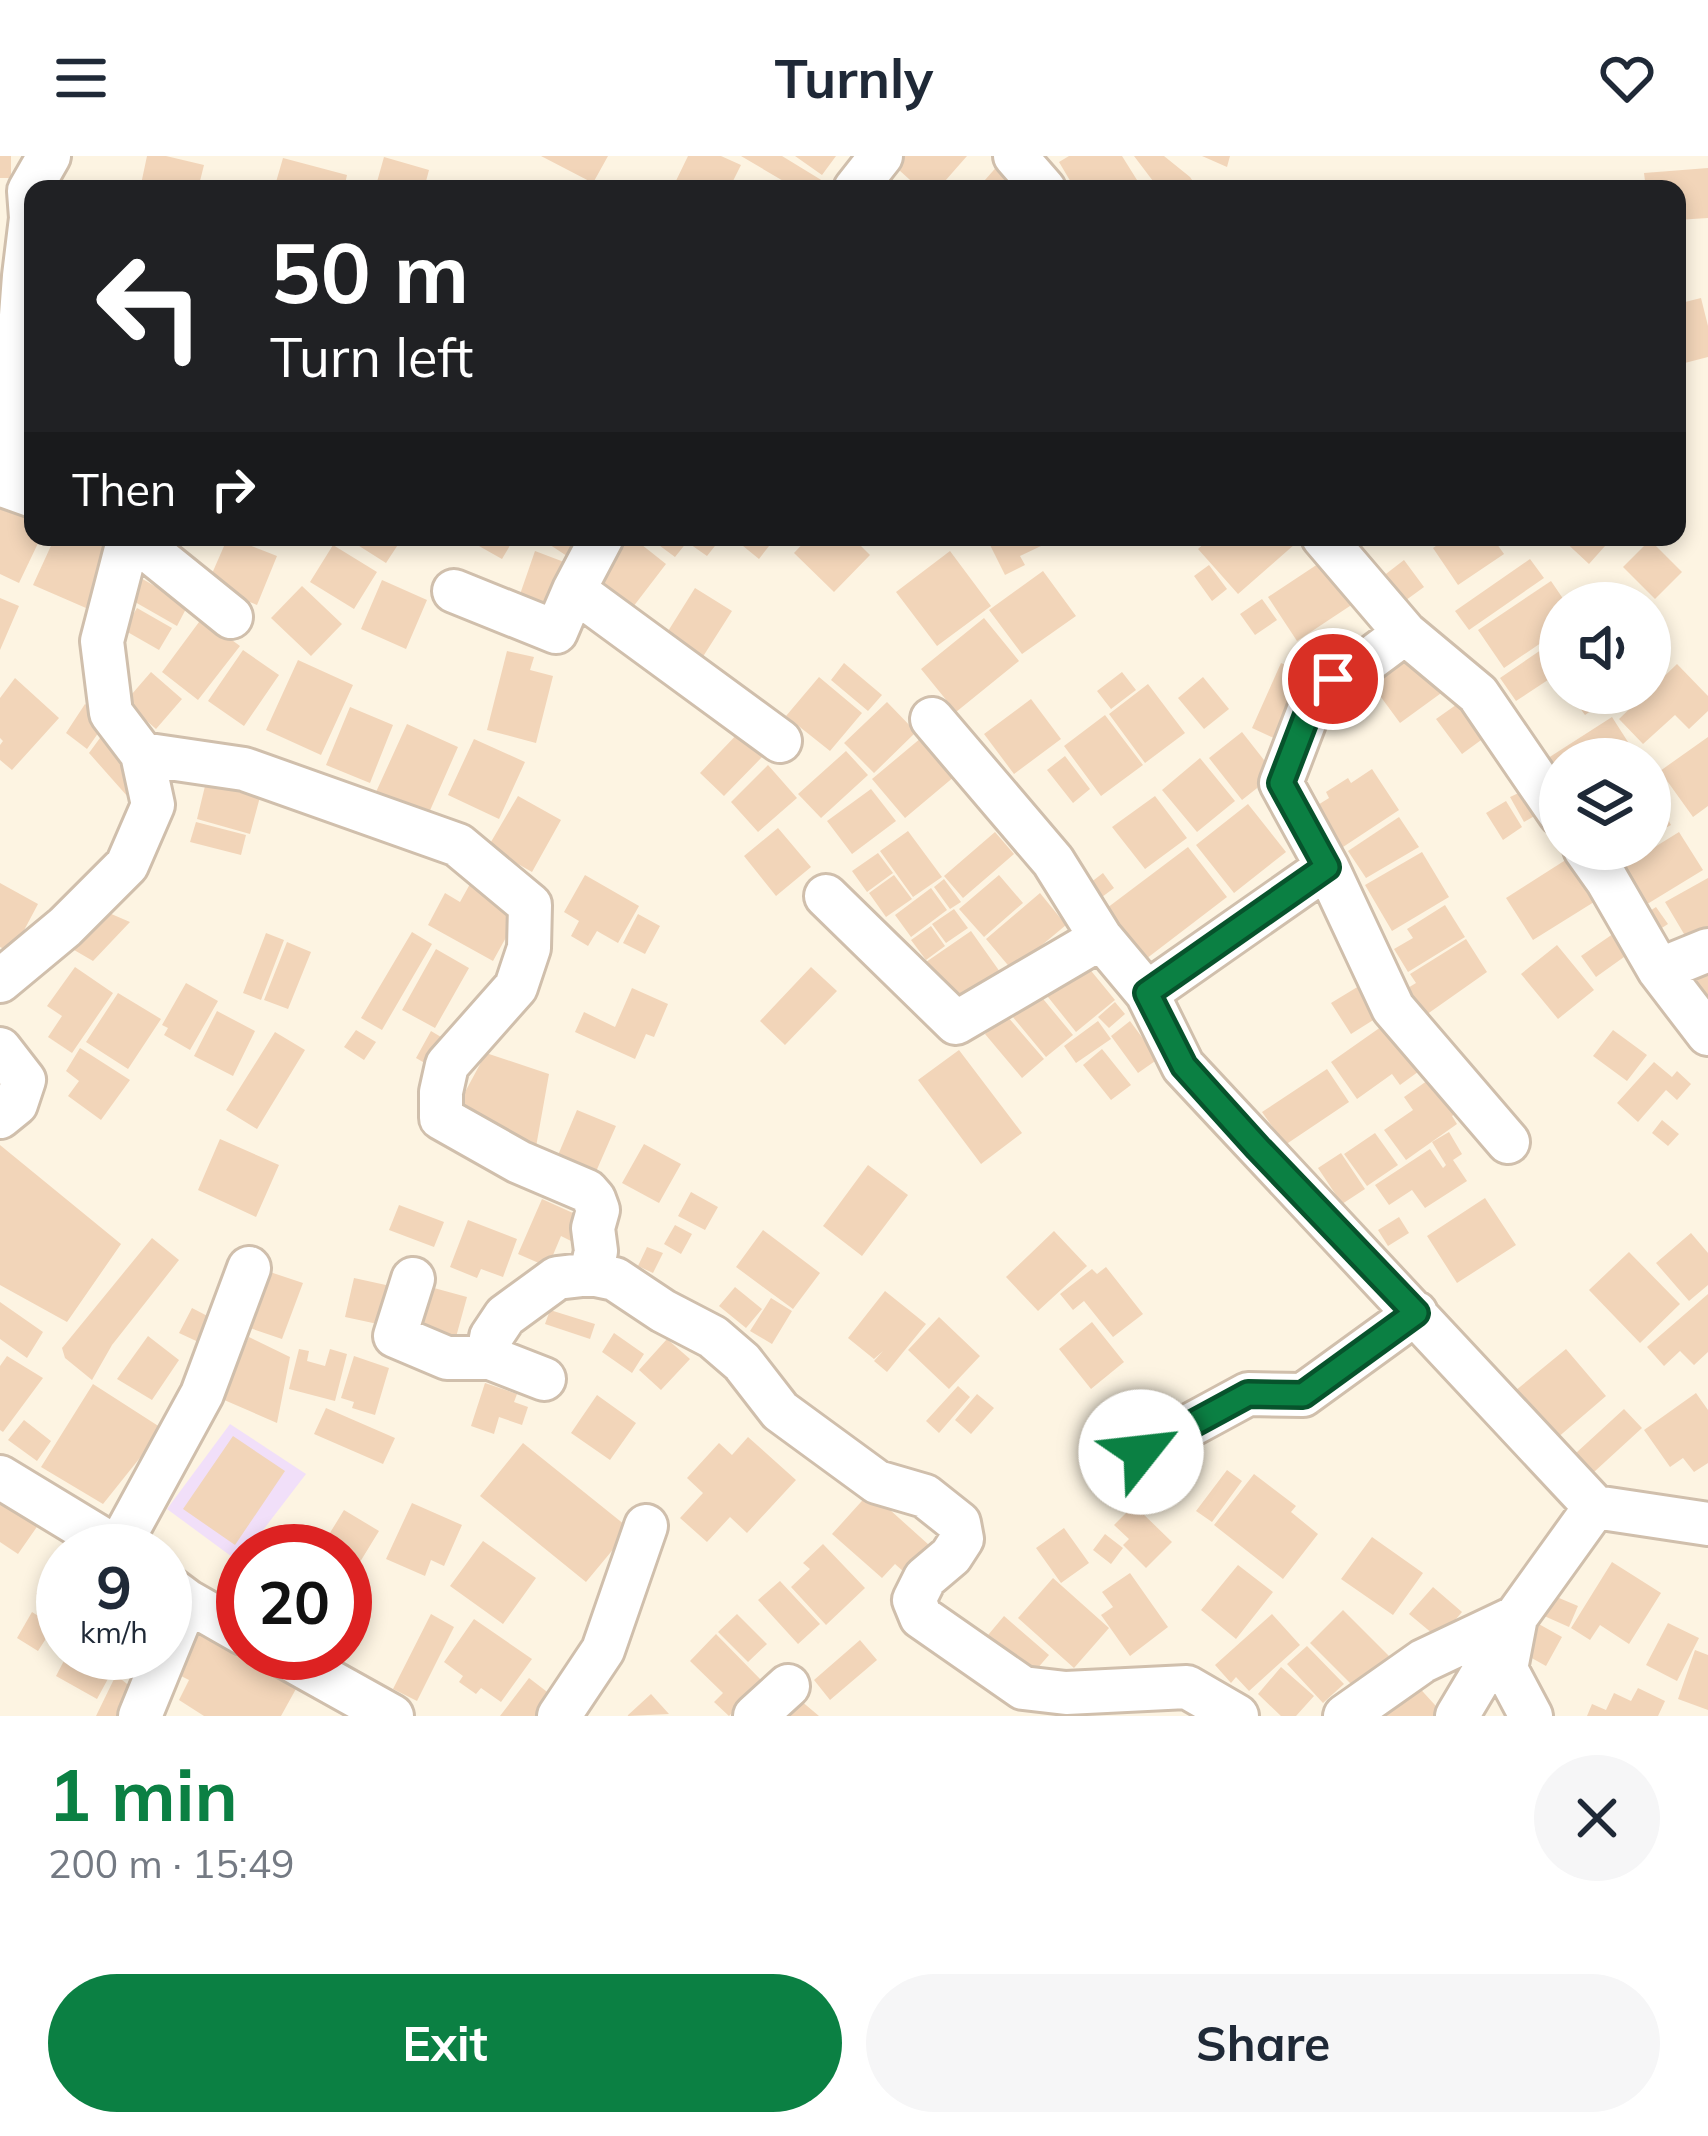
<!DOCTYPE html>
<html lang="en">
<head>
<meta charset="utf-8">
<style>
	:root { --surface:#fff; --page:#f6f6f7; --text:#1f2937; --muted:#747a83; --accent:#0b8043 }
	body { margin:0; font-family:Mulish,sans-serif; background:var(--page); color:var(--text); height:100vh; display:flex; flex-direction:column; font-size:45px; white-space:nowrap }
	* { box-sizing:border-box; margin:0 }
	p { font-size:39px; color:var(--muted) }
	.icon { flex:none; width:66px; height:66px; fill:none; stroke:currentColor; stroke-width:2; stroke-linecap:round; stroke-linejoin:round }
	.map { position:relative; height:1560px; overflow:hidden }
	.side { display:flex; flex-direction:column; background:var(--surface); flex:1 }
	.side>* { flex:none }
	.hud { position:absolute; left:24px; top:24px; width:1662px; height:366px; border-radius:24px; box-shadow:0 6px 18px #0003; background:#202124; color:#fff; overflow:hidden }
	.tools { position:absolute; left:1539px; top:426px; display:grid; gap:24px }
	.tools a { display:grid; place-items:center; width:132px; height:132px; border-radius:50%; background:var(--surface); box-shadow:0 6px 18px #0003; font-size:60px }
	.speed { position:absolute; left:36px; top:1368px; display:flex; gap:24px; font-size:60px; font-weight:700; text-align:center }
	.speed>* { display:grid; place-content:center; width:156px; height:156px; border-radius:50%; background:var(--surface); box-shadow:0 6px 18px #0003; line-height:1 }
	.speed small { font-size:30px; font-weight:400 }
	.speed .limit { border:18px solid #d22; background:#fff; color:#111 }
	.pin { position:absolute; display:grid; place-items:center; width:102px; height:102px; color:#fff; margin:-51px; border:6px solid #fff; border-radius:50%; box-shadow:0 3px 12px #0007 }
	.me { position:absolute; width:132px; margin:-66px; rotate:61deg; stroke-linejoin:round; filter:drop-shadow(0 0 9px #0008) }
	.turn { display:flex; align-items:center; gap:42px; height:252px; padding:0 48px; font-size:54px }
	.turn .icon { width:156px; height:156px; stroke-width:2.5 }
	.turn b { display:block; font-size:84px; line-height:102px }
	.then { display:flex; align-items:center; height:114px; padding:0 48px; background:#0003; gap:24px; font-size:45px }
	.round { display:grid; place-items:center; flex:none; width:126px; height:126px; border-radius:63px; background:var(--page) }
	.head { display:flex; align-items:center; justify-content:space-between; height:204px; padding:0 48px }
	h1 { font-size:72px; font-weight:700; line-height:90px; color:var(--accent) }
	.button { display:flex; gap:24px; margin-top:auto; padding:24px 48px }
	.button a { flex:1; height:138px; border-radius:72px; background:var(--accent); color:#fff; font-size:48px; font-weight:700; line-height:138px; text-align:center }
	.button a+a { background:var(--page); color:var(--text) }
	header { display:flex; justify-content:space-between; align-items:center; height:156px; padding:0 48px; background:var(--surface); font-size:54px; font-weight:700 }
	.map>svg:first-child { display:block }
	.education { fill:#f1dff9 }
	.building { fill:#f2d5b9 }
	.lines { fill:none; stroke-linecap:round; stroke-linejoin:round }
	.minor-casing { stroke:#d0bfac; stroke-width:48 }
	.minor { stroke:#fff; stroke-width:42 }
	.route-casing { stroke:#07532c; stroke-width:30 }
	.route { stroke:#0b8043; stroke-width:21 }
</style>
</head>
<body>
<header><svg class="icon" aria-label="menu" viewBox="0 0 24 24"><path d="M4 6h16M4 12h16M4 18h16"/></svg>Turnly<svg class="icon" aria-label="heart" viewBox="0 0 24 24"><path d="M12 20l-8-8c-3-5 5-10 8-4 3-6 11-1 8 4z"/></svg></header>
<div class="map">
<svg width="1708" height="1560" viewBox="0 0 1708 1560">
	<rect width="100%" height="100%" fill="#fdf4e2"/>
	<path class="education" d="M230 1268 306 1318 247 1395H243L239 1406 167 1353Z"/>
	<path class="building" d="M0 0H11V22H0Z
		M147 0H166L204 9 198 33H140Z
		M541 0H608L593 27Z
		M688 0H721L741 9 729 33H672Z
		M741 0H782L836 33H797Z
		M795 0H836L822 19Z
		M891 0H967L938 33H920L888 4Z
		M1069 0H1122L1137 24 1122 33H1075L1059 6Z
		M1134 0H1164L1190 21 1198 33H1159Z
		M1202 0H1230L1227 11Z
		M384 1 429 14 424 33H375Z
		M283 2 347 19 344 33H274Z
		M1000 7 1011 17 998 33H977Z
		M1708 12V62L1677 64V33H1646L1644 17Z
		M1701 142 1708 170V201L1677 209V148Z
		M6 342 33 355V381H41L19 427 0 418V354Z
		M55 381H87L112 392 86 452 33 429Z
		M228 381 277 400 257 449 207 429Z
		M345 381H403L386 407Z
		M463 381H515L502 403Z
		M538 381H584L570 402Z
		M627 381H632L666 408 633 451 595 420Z
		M648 381H722L707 400 687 386 675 401Z
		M732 381H776L759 403Z
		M809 381H852L870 399 834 436 794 397Z
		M986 381H1037L1041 390 1020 400 1025 409 1005 419Z
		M1211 381H1289L1295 388 1238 438 1198 393Z
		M1449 381H1492L1504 398 1458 429 1433 392Z
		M1560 381H1613L1589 408Z
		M1650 384 1682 416 1655 443 1623 411Z
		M333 389 377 416 354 453 310 426Z
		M535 395 572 409 552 461 517 447Z
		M950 395 991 450 937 490 896 436Z
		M1330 400 1359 444 1297 485 1268 441Z
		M1530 403 1544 422 1469 474 1455 455Z
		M1404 404 1424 431 1402 447 1382 421Z
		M1209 409 1227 433 1212 445 1194 420Z
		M1043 415 1076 460 1022 498 989 454Z
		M139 421 188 449 177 470 128 442Z
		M382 424 427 444 406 493 361 473Z
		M1551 425 1566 447H1560V474L1504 512 1478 474Z
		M302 430 342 468 311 500 271 462Z
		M695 432 732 455 697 510 660 488Z
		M0 442 19 450 0 494Z
		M1262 443 1277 464 1255 479 1240 458Z
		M137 452 172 472 159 494 124 474Z
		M202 462 240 490 198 544 162 516Z
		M984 462 1019 505 956 556 921 513Z
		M1560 481V516L1516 545 1500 522Z
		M1408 486 1444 535 1400 567 1364 518Z
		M243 494 279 519 244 570 208 545Z
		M507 495 534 501 530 514 553 520 536 587 487 574Z
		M298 504 353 529 321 599 266 574Z
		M844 507 882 539 868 555 831 524Z
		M1281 507 1318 523 1289 589 1252 572Z
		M1677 508 1708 540V555L1689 573 1675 559 1643 588 1619 563 1646 537H1650V534Z
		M151 516 182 543 156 573 125 546Z
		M1122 516 1136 534 1111 553 1097 535Z
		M819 521 862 557 830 595 786 560Z
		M1203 521 1229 553 1204 573 1178 542Z
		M15 522 59 562 12 614 0 604V589L3 585 0 582V542Z
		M1148 528 1185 577 1145 607 1109 558Z
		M1569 537H1616L1585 559Z
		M1031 543 1061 583 1014 618 984 578Z
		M1463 544 1488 579 1462 598 1436 563Z
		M887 546 916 576 874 617 844 587Z
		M85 548 106 566 87 593 66 577Z
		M350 551 393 569 370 627 326 609Z
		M1105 559 1143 609 1101 640 1064 590Z
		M1612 561 1637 600 1632 603H1560V627L1545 604Z
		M407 568 458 591 428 659 376 636Z
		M108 571 140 628 128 641 89 597Z
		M743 572 767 596 724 640 700 617Z
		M1242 576 1275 618 1242 644 1209 602Z
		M1708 581V650L1693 661 1660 615Z
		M921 582 955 620 905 662 872 623Z
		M474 583 525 606 499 663 448 639Z
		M846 595 868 619 821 662 798 638Z
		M1065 600 1090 633 1073 647 1047 614Z
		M1200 602 1235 645 1197 676 1162 634Z
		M768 609 797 642 758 676 731 646Z
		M1372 613 1399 654 1340 693 1313 652 1329 642 1326 636 1348 622 1351 627Z
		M206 626 260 641 250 678 197 663Z
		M1650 630 1671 669 1650 680Z
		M871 633 896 665 852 698 827 665Z
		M1525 634 1538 658 1524 666 1510 641Z
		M518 640 561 664 532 716 488 691Z
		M1155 640 1187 682 1145 713 1112 671Z
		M1506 645 1522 671 1503 684 1486 657Z
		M1248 648 1286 696 1234 737 1196 689Z
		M1399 661 1419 691 1366 722 1348 695Z
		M196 666 246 679 241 699 190 686Z
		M778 672 811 711 776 740 744 700Z
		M908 675 942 721 913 741 880 695Z
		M995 676 1014 698 963 742 944 720Z
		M1679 676 1703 714 1644 750 1621 712Z
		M1188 691 1227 741 1142 806 1103 755Z
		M1422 696 1449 741 1392 775 1365 729Z
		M878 697 893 717 867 736 852 715Z
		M1575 698 1602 741 1533 784 1506 742Z
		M1103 717 1114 732 1102 741 1090 727Z
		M585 719 639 750 618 787 597 775 588 790 571 780 579 765 564 756Z
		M894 719 912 743 886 761 869 737Z
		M999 719 1023 747 984 781 959 753Z
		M1708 722V771L1687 783 1665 746Z
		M944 723 961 746 950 753 934 731Z
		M0 727 38 748 12 797 0 791Z
		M470 728 520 756 493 805 428 769 445 737 460 746Z
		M931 732 947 754 911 781 895 759Z
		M1040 737 1066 769 1012 814 986 783Z
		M1445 749 1465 781 1408 816 1394 793 1413 782 1407 773Z
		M1656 751 1668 768 1654 777 1642 760Z
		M954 753 968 772 946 787 932 768Z
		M109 757 130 766 93 805 69 791Z
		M638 758 660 770 645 798 623 787Z
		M931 770 945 790 926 804 911 784Z
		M1623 771 1638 791 1596 821 1581 800Z
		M971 775 1005 823 961 854 926 806Z
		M412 776 432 788 382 874 361 862Z
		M266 777 284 784 261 844 243 837Z
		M1466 783 1487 816 1416 866 1398 838 1416 827 1410 818Z
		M287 786 311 796 288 853 264 844Z
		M1557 789 1594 834 1558 863 1521 818Z
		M436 793 469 812 435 872 402 854Z
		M1708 799V858L1684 811Z
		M1083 805 1115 844 1076 876 1044 836Z
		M75 811 113 837 72 897 48 881 62 860 47 850Z
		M811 811 837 835 785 889 760 865Z
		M186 827 218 845 190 894 164 879 168 872 162 869Z
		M1359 830 1378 861 1351 878 1331 847Z
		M632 832 668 848 654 881 646 878 635 903 575 876 584 856 615 871Z
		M118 837 161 863 128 913 86 886Z
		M1039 838 1073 879 1046 901 1012 860Z
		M1115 846 1125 858 1109 872 1098 861Z
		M217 855 255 875 233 920 194 900Z
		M1007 860 1044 903 1022 922 985 878Z
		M1098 865 1111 883 1076 907 1064 890Z
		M1130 865 1158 903 1138 917 1111 880Z
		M1388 866 1422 913 1400 929 1392 918 1357 943 1331 906Z
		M356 874 376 886 364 904 344 891Z
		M1613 874 1647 899 1627 925 1593 900Z
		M431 875 451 887 435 913 416 902Z
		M275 876 305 894 257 973 226 954Z
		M80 892 130 924 101 964 68 940 79 925 66 915Z
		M1102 893 1131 929 1111 944 1083 909Z
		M959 894 1022 977 981 1008 918 924Z
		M486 897 549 918 534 1002 450 964Z
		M1654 906 1672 921 1677 915 1691 928 1677 944 1666 934 1638 966 1617 947Z
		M1327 913 1349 946 1285 989 1262 956Z
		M1434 920 1459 955 1452 960 1457 968 1406 1004 1384 974 1413 954 1404 941Z
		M577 954 616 970 591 1027 553 1011Z
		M1662 964 1679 978 1668 990 1652 977Z
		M1449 976 1462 998 1453 1004 1467 1025 1425 1052 1412 1034 1389 1049 1375 1029 1430 993 1443 1012 1446 1009 1432 986Z
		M1375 977 1398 1009 1367 1030 1344 998Z
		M220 983 279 1009 256 1061 198 1034Z
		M644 988 681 1008 659 1047 622 1027Z
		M0 989 121 1088 67 1166 0 1129Z
		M1341 997 1365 1033 1342 1048 1318 1012Z
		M868 1009 908 1039 862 1100 823 1070Z
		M691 1036 718 1051 705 1074 678 1060Z
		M1485 1042 1516 1089 1457 1127 1427 1080Z
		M542 1043 584 1062 573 1086 561 1080 548 1111 518 1098Z
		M399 1049 444 1066 434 1091 389 1074Z
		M1399 1061 1409 1077 1388 1090 1378 1074Z
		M468 1064 517 1083 503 1121 481 1113 477 1122 450 1111Z
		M675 1069 692 1078 681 1098 664 1088Z
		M763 1074 820 1117 793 1153 736 1111Z
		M1054 1075 1087 1110 1038 1155 1006 1121Z
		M1691 1077 1708 1097V1129L1689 1145 1656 1107Z
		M152 1082 179 1104 112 1189 92 1224 65 1202 62 1192Z
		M647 1091 663 1097 653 1117 638 1110Z
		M1629 1096 1680 1148 1640 1187 1589 1134Z
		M1106 1111 1143 1158 1113 1181 1084 1145 1073 1154 1060 1138 1092 1113 1097 1118Z
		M267 1115 303 1127 282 1183 247 1171Z
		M354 1122 395 1131 387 1170 345 1161Z
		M423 1129 467 1141 456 1181 412 1168Z
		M735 1131 762 1153 746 1172 719 1150Z
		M885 1135 926 1168 887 1216 874 1205 883 1195 874 1203 848 1182Z
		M1708 1138V1196L1694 1209 1680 1195 1664 1210 1647 1191Z
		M771 1142 792 1155 772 1188 750 1175Z
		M0 1146 43 1176 27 1202 0 1183Z
		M192 1152 219 1166 207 1190 179 1177Z
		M550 1154 595 1168 590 1183 545 1168Z
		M939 1161 980 1200 949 1233 908 1194Z
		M1092 1166 1124 1206 1091 1233 1059 1193Z
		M614 1177 644 1198 632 1217 602 1196Z
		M148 1180 179 1204 152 1244 117 1223Z
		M249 1181 290 1201 277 1267 215 1240 233 1198 240 1201Z
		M667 1183 690 1203 661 1234 639 1214Z
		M299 1193 309 1195 307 1205 325 1210 330 1193 347 1198 335 1245 289 1233Z
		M1566 1193 1606 1240 1556 1283 1515 1235Z
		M7 1200 43 1222 3 1276 0 1274V1210Z
		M354 1200 389 1212 375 1259 352 1252 354 1246 341 1242Z
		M485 1227 517 1238 514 1246 528 1251 522 1269 499 1261 494 1278 471 1270Z
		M93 1228 163 1273 103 1348 41 1311Z
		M958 1230 970 1241 939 1277 926 1265Z
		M1696 1237 1708 1254V1307L1694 1316 1683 1302 1670 1311 1644 1274Z
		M977 1238 994 1252 971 1278 955 1264Z
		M597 1239 636 1267 610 1304 571 1277Z
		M326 1252 395 1282 383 1308 314 1278Z
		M1624 1253 1642 1272 1594 1316 1576 1297Z
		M24 1264 51 1285 37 1305 8 1284Z
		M233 1280 285 1315 235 1389 183 1353Z
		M748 1281 796 1324 747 1377 730 1361 707 1386 680 1362 703 1337 687 1322 719 1287 732 1299Z
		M523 1287 630 1373 586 1426 480 1340Z
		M1227 1314 1242 1325 1212 1366 1196 1355Z
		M1254 1318 1296 1350 1291 1356 1318 1378 1283 1423 1214 1369Z
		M870 1336 929 1389 904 1416 895 1408 882 1422 832 1378Z
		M0 1337 41 1365 18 1398 0 1386Z
		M412 1347 462 1369 444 1410 431 1404 425 1420 386 1403Z
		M1134 1349 1172 1386 1146 1412 1123 1389 1129 1383 1114 1369Z
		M344 1354 379 1375 360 1406 325 1385Z
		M1064 1372 1089 1407 1061 1427 1036 1392Z
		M294 1376 322 1395H281Z
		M1105 1378 1123 1392 1111 1408 1093 1394Z
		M1372 1381 1423 1417 1393 1459 1341 1423Z
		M71 1382 91 1395H63V1455L36 1438Z
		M483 1385 536 1422 503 1468 450 1430Z
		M823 1388 865 1432 826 1469 791 1431 810 1413 803 1407Z
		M1612 1406 1661 1437 1629 1488 1600 1469 1590 1484 1571 1472Z
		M1238 1409 1273 1436 1236 1483 1201 1454Z
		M1130 1417 1168 1471 1130 1500 1101 1459 1113 1451 1102 1436Z
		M1053 1422 1109 1472 1074 1512 1018 1462Z
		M780 1425 820 1468 798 1488 758 1444Z
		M1433 1431 1462 1456 1439 1483 1409 1458Z
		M1552 1439 1578 1450 1569 1471 1542 1459Z
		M1343 1454 1389 1500 1356 1533 1310 1487Z
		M32 1456 54 1470 38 1495 17 1482Z
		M431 1458 454 1471 417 1545 393 1533Z
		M737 1458 767 1488 748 1506 718 1476Z
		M1272 1458 1300 1489 1249 1535 1236 1521 1231 1527 1215 1509Z
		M1004 1460 1049 1499 1023 1529 978 1491Z
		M474 1463 532 1503 501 1546 481 1532 476 1538 459 1526 463 1520 444 1506Z
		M1537 1467 1562 1481 1546 1510 1521 1496Z
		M1668 1467 1699 1482 1677 1525 1646 1509Z
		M200 1472 297 1531 281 1560H204L179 1544 189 1524 177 1518Z
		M716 1478 763 1526 729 1560 714 1546 723 1537 690 1505Z
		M860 1484 877 1504 830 1544 814 1524Z
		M1307 1490 1344 1528 1323 1547 1287 1508Z
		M1695 1494 1708 1499V1554L1678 1543Z
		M68 1497H122L97 1543 56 1520Z
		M128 1497H156L141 1524 120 1512Z
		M1281 1511 1314 1540 1296 1560H1281L1258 1538Z
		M116 1519 132 1532 124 1560H96Z
		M529 1522 559 1545 548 1560H500Z
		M1414 1526 1445 1560H1367Z
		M1638 1532 1665 1545 1658 1560H1587L1592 1548 1606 1554 1614 1537 1631 1545Z
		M651 1538 669 1558 627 1560Z
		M794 1539 819 1560H777Z"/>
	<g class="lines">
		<defs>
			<path id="minor" d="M1015 0 1044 33
				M855 33 881 0
				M33 340 8 331 24 120 31 62 29 35 49 0
				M132 381 231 461
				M1323 381 1405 477 1478 538 1560 658
				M574 434 780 585
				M454 435 556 476 574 434 602 381
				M1405 477 1362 509 1333 523 1312 546 1281 627 1327 711 1393 852 1508 986
				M932 563 1053 705 1101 782 1147 837 1183 910 1595 1351
				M142 598 244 613 458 689 530 749 529 792 516 831 447 909 441 936V962L519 1006 587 1035 594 1043 598 1054 593 1072 596 1095 591 1118
				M1585 693 1607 724 1659 814 1708 878
				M826 740 956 867 1101 782
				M1659 814 1708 794
				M0 825 65 771 127 709 153 649 142 598 111 557 102 485 129 381
				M1147 837 1327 711
				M0 893 24 924 16 948 0 961
				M413 1123 395 1180 447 1202H490
				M544 1223 490 1202 491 1181 505 1160 557 1122 591 1118 615 1123 663 1155 713 1181 742 1206 780 1255 877 1326 925 1340 959 1367 962 1383 951 1400 925 1422 914 1444 921 1461 1023 1532 1066 1537 1187 1531 1237 1560
				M1141 1296 1248 1238 1303 1239 1416 1157
				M0 1321 122 1395
				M118 1392 202 1238 249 1112
				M167 1430 187 1445 243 1477
				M279 1497 392 1560
				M140 1560 187 1445
				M559 1560 603 1494 646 1370
				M755 1560 788 1530
				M1345 1560 1423 1505 1516 1461 1506 1513 1531 1560
				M1457 1560 1516 1461 1595 1351 1708 1368"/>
		</defs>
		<use href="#minor" class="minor-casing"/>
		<use href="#minor" class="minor"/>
	</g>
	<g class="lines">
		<defs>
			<path id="route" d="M1141 1296 1248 1238 1303 1239 1416 1157 1258 992 1184 910 1147 837 1327 711 1281 627 1312 546 1333 523"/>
		</defs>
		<use href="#route" class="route-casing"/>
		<use href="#route" class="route"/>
	</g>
</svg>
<div class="tools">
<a><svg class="icon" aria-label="sound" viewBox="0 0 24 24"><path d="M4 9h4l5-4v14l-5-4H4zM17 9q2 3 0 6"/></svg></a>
<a><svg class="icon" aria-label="layers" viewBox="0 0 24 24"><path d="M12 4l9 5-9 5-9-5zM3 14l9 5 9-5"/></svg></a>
</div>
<div class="speed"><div>9<small>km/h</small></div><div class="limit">20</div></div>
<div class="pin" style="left:1333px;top:523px;background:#d93025"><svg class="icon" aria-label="arrive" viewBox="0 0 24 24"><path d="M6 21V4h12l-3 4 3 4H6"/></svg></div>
<svg class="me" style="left:1141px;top:1296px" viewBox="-20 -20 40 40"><circle r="19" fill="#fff"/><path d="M0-13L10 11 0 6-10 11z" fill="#0b8043"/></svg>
<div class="hud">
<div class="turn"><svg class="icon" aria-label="left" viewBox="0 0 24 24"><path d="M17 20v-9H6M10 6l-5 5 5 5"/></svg><div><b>50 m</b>Turn left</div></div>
<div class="then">Then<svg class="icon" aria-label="right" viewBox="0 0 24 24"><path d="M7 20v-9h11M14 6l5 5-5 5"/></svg></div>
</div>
</div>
<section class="side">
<div class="head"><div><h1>1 min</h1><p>200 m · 15:49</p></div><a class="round"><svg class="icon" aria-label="close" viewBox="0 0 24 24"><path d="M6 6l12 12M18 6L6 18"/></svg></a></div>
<div class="button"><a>Exit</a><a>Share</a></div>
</section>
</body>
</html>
